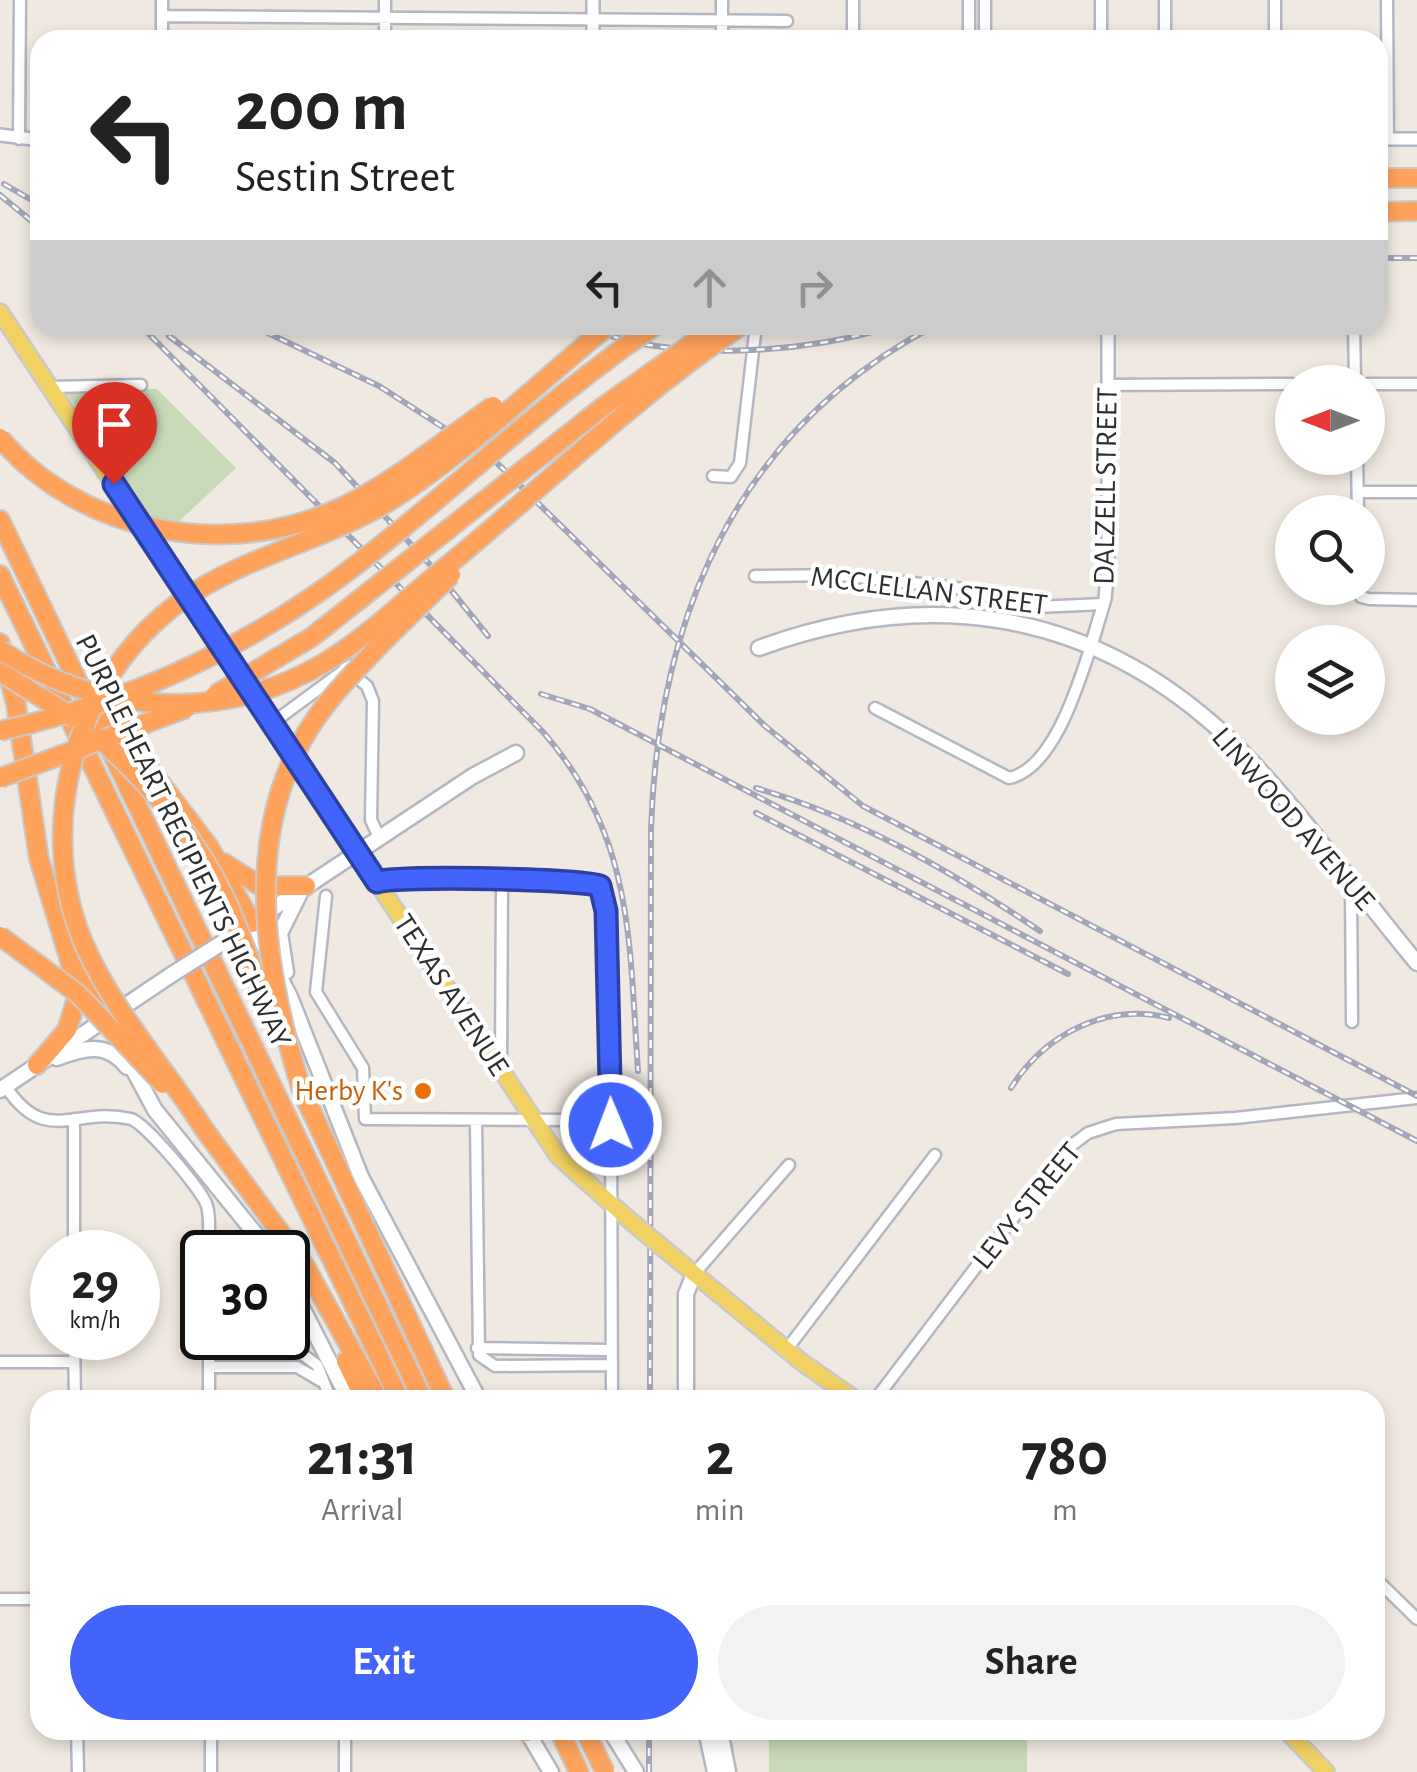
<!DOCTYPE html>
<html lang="en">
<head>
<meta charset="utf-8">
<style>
	:root { --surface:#fff; --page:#f2f2f2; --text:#222; --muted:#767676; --accent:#4264fb }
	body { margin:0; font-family:"Alegreya Sans",sans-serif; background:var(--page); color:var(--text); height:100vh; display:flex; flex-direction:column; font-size:38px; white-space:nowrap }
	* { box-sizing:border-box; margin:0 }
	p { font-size:32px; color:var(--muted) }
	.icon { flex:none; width:55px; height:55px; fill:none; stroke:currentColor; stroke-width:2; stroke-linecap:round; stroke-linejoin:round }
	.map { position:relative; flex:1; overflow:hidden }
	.panel { position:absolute; left:30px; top:1390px; width:1355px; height:350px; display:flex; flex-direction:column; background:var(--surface); border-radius:30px; box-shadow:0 5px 15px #0003 }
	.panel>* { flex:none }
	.hud { position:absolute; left:30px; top:30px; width:1358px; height:305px; border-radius:30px; box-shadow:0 5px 15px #0003; background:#fff; color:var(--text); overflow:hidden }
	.needle { width:65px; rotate:270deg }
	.fabs { position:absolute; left:1275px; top:365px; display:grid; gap:20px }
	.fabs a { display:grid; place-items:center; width:110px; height:110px; border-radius:50%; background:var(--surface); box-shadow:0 5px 15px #0003; font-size:50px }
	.speed { position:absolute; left:30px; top:1230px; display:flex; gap:20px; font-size:50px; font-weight:700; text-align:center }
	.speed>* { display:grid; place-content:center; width:130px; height:130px; border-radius:50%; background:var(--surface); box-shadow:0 5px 15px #0003; line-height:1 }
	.speed small { font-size:25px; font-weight:400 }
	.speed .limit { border:5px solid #111; border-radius:15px; background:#fff; color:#111 }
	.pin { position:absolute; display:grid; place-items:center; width:85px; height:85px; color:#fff; margin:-102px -42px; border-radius:50% 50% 50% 0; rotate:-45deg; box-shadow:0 0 10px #0007 }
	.pin .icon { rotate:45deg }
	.me { position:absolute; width:110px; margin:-55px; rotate:359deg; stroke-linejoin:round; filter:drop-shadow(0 0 8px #0008) }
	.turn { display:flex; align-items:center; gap:35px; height:210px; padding:0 40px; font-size:45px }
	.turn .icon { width:130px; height:130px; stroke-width:2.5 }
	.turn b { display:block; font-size:70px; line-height:85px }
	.lanes { display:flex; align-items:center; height:95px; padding:0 40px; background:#0003; justify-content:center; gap:50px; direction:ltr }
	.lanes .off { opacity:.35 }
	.eta { display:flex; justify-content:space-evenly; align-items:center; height:170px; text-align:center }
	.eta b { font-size:60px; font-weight:700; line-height:70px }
	.primary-button { display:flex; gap:20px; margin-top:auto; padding:20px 40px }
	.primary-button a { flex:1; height:115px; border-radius:60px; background:var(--accent); color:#fff; font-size:40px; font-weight:700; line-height:115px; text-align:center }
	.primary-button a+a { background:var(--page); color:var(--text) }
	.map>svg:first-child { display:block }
	.cemetery { fill:#c8d9b8 }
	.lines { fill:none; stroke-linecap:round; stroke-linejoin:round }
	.minor-casing { stroke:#b4b7c1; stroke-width:15 }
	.tertiary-casing { stroke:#b4b7c1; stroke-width:16 }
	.secondary-casing { stroke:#b4b7c1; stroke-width:19 }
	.primary-casing { stroke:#c9c9c9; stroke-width:20 }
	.motorway-casing { stroke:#c9c9c9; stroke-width:22 }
	.minor { stroke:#fff; stroke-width:10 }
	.tertiary { stroke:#fff; stroke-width:11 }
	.secondary { stroke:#fff; stroke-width:14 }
	.primary { stroke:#f2d163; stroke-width:15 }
	.motorway { stroke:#ffa35c; stroke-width:18 }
	.rail-casing { stroke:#a3a6b8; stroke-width:6 }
	.rail { stroke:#fff; stroke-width:2.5; stroke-dasharray:8; stroke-linecap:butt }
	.secondary-bridge-casing { stroke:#b4b7c1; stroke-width:19; stroke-linecap:butt }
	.primary-bridge-casing { stroke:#c9c9c9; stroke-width:20; stroke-linecap:butt }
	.motorway-bridge-casing { stroke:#c9c9c9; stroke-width:22; stroke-linecap:butt }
	.secondary-bridge { stroke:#fff; stroke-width:14 }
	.primary-bridge { stroke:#f2d163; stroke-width:15 }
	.motorway-bridge { stroke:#ffa35c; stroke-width:18 }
	.route-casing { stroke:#2b41a3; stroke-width:25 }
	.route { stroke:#4264fb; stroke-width:18 }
	.food-dot { fill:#e8710a; stroke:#fff; stroke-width:4 }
	.labels { text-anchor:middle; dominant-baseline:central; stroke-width:9; stroke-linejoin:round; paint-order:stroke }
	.street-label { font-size:30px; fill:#2e2e2e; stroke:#fff }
	.food-label { font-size:30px; fill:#c56008; stroke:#fff; text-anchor:end }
</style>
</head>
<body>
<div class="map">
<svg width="1417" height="1772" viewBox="0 0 1417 1772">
	<rect width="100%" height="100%" fill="#efe9e1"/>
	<path class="cemetery" d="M157 389 236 468 173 527 152 522 65 391Z
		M769 1730H1027V1772H769Z"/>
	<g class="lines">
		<defs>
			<path id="minor" d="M385 0V40
				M853 0V40
				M969 0V40
				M985 0V40
				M1101 0V40
				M1165 0V40
				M1275 0V40
				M1387 0 1388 139
				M162 16 787 21
				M162 40V0
				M722 40V0
				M19 139 20 0
				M1354 325 1355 382
				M1368 384H1417
				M1108 385 1292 384
				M50 387 141 385
				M1357 458 1358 512
				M713 476 731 477 740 463 756 325
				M1358 492H1417
				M755 576 840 575 957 588 1037 607 1103 604
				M1358 588 1361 597 1369 599 1417 600
				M345 668 367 686 373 701 371 820 379 837
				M875 708 1009 778C1053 769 1078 686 1091 646
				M271 724 351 665
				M377 882 414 876 512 882 578 880 597 884 603 890 611 1125 612 1400
				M1351 885 1352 1022
				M326 896 316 992 363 1068 365 1119 584 1120 611 1125
				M501 1065 502 881
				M6 1087C46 1147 75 1106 131 1119 145 1123 203 1191 207 1206 211 1220 208 1238 209 1252
				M74 1119V1252
				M476 1121 479 1355 495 1366 610 1365
				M694 1274 789 1165
				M74 1338 75 1400
				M209 1338V1400
				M477 1348 609 1350
				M787 1349 935 1155
				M209 1351H298L317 1365 331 1400
				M0 1362H74
				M209 1367H297L321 1381
				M875 1400 1064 1151 1088 1133 1116 1124 1235 1118 1417 1098
				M1375 1578 1417 1619
				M0 1599H40
				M77 1730 78 1772
				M211 1730V1772
				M345 1772V1730"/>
			<path id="tertiary" d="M593 0V40
				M0 135 40 140
				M1378 139H1417
				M1091 646 1105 599 1108 565V325"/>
			<path id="secondary" d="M759 648C923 588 1081 608 1214 725 1287 790 1353 887 1417 963
				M260 917 473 776 516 753
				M252 923 290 997 361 1177 479 1400
				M286 972 280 933 299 895
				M120 1045 155 1110 270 1252
				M57 1058C83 1048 107 1041 127 1067
				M0 1090 171 975
				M288 1280 349 1400
				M686 1400V1294L694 1274
				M526 1730 551 1772
				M610 1730 636 1772
				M706 1730 715 1772
				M720 1730 728 1772"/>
			<path id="primary" d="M0 312 558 1156 627 1218
				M669 1253 803 1363 856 1400
				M1286 1730 1326 1772"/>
			<path id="motorway" d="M1378 178H1417
				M1378 212 1417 211
				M0 520 423 1400
				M0 575 400 1400
				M0 643 16 704 39 859 79 991 67 1030 37 1065
				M93 694 209 847 252 923
				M224 863 260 886H306
				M80 969 106 1018
				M302 1091 446 1400
				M204 1129 305 1266 379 1400
				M346 1361 365 1400
				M526 1730 527 1732
				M559 1730 579 1772"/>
		</defs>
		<use href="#minor" class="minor-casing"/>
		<use href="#tertiary" class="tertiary-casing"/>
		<use href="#secondary" class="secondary-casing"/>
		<use href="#primary" class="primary-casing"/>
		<use href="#motorway" class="motorway-casing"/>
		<use href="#minor" class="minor"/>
		<use href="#tertiary" class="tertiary"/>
		<use href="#secondary" class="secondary"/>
		<use href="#primary" class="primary"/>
		<use href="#motorway" class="motorway"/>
		<defs>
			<path id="rail" d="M4 184 40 205
				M0 195 40 228
				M1378 258H1417
				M140 325 543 732C634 836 629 941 638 1071
				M251 325 379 386 494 460 765 726 863 806 1417 1096
				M584 325C663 365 813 353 896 325
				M169 336 335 463 434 569 488 636
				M541 694 590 709 1417 1141
				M756 788C859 818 951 871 1040 931
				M756 813 1068 974
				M1011 1088C1044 1035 1106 1002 1169 1018
				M650 1400 651 829C658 615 738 428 936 325
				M649 1772V1730"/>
		</defs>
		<use href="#rail" class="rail-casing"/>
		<use href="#rail" class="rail"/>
		<defs>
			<path id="secondary-bridge" d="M171 975 225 941"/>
			<path id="primary-bridge" d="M627 1218 669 1253"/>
			<path id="motorway-bridge" d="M0 438C81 534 229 561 342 507 396 481 444 440 493 406
				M0 650C100 715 226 724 329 660 372 633 409 596 448 565 545 486 637 395 742 325
				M0 672 74 718
				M215 695 312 637 604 406 718 325
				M0 731C121 704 236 653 336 580 446 499 543 401 656 325
				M98 737C150 785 196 836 226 900 244 939 256 982 272 1022
				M0 778 187 708
				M0 936 78 994 163 1084
				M302 1091C262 964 237 815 328 702 365 657 410 616 451 575
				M204 1129C167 1071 117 1015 88 953 31 832 73 679 181 601 242 557 320 542 385 504 463 456 538 383 609 325
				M587 1735 605 1772"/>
		</defs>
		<use href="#secondary-bridge" class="secondary-bridge-casing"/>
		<use href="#primary-bridge" class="primary-bridge-casing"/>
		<use href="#motorway-bridge" class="motorway-bridge-casing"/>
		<use href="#secondary-bridge" class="secondary-bridge"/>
		<use href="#primary-bridge" class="primary-bridge"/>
		<use href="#motorway-bridge" class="motorway-bridge"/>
	</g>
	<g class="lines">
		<defs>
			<path id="route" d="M114 484 377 882C395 875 588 879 600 886L606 911 611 1125"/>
		</defs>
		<use href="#route" class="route-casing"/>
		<use href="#route" class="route"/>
	</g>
	<circle class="food-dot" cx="423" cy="1091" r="10"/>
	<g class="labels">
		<g class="street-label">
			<text transform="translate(1106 486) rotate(-89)">DALZELL STREET</text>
			<text transform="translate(929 591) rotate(7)">MCCLELLAN STREET</text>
			<text transform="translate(1293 819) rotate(49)">LINWOOD AVENUE</text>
			<text transform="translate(183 841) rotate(64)">PURPLE HEART RECIPIENTS HIGHWAY</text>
			<text transform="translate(451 995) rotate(57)">TEXAS AVENUE</text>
			<text transform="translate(1027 1206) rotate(-51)">LEVY STREET</text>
		</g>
		<g class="food-label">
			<text x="403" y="1091">Herby K's</text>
		</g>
	</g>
</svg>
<div class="fabs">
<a><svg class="needle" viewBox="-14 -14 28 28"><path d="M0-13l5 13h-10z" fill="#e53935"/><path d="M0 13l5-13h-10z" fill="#767676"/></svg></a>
<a><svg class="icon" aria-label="search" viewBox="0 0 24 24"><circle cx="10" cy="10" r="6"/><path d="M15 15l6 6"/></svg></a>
<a><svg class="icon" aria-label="layers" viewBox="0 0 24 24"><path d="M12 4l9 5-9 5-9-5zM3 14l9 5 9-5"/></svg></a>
</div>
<div class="speed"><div>29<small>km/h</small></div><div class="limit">30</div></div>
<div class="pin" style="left:114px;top:484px;background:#d93025"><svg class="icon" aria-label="arrive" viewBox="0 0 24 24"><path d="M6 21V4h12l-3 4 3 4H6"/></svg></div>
<svg class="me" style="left:611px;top:1125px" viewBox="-20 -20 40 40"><circle r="17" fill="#4264fb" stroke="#fff" stroke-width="3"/><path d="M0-11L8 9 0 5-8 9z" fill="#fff"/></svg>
<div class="hud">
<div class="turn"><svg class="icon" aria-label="left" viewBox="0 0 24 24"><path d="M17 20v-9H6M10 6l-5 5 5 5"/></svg><div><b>200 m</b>Sestin Street</div></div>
<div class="lanes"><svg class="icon" aria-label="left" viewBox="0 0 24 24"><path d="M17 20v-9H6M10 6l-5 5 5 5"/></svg><svg class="icon off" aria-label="ahead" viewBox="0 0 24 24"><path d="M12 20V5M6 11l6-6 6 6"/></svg><svg class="icon off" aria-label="right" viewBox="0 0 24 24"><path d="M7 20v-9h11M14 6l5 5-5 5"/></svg></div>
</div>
<section class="panel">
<div class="eta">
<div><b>21:31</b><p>Arrival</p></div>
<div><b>2</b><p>min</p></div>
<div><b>780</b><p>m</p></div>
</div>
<div class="primary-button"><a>Exit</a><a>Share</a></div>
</section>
</div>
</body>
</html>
